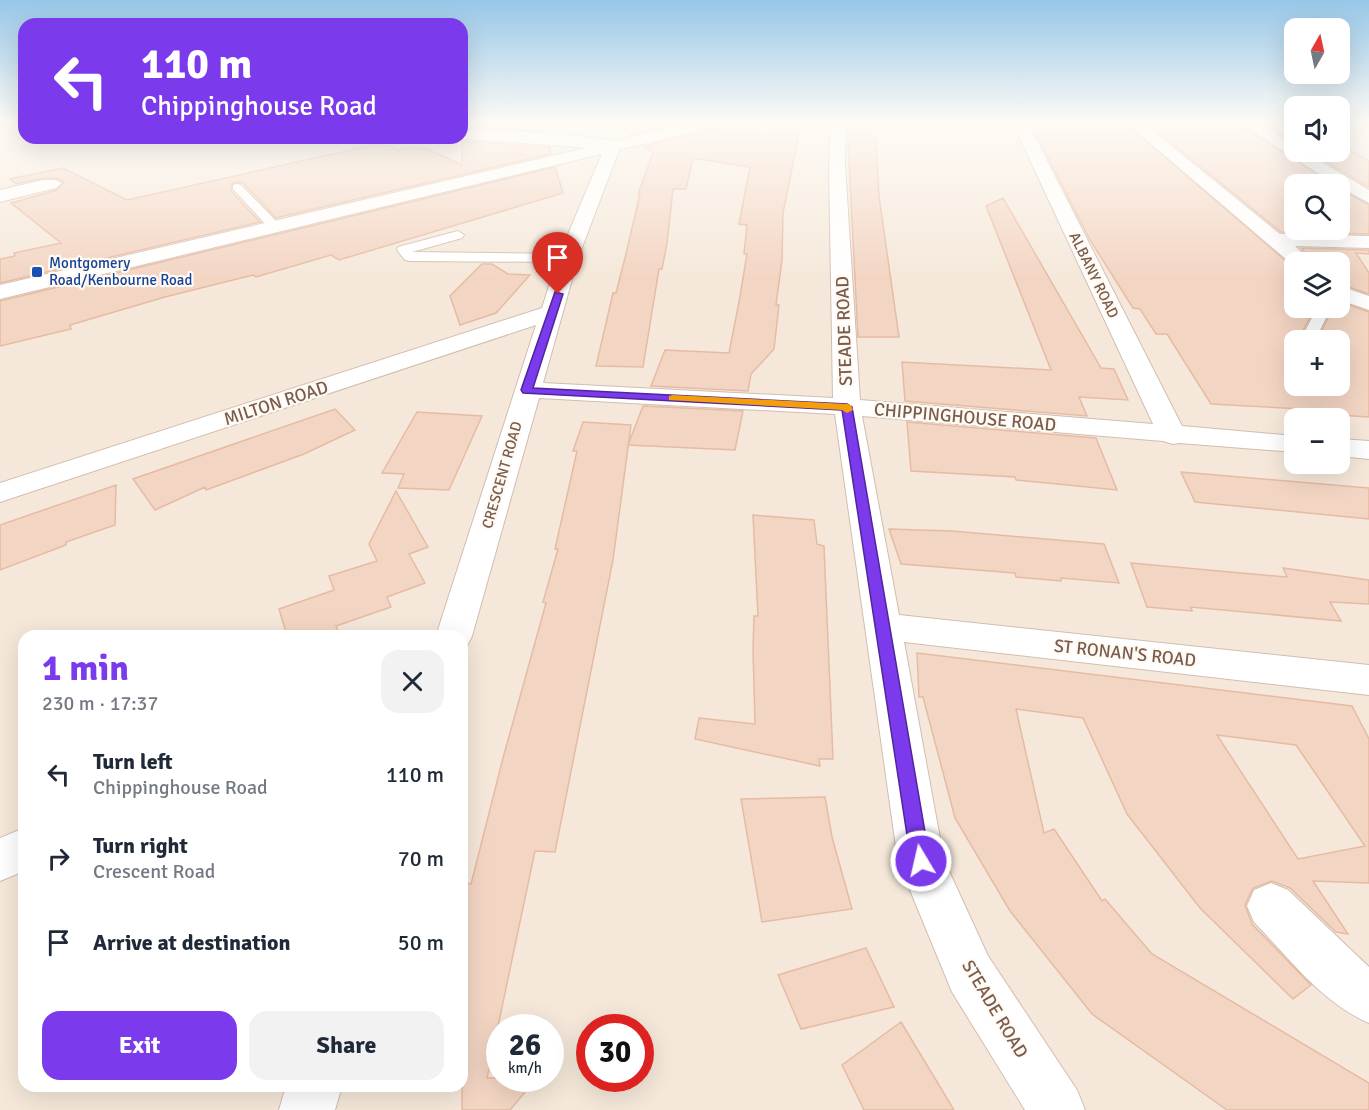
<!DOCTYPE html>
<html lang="en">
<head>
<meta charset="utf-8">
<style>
	:root { --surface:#fff; --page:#f2f2f3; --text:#1f2937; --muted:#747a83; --accent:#7c3aed }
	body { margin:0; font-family:Signika,sans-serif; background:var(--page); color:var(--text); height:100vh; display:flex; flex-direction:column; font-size:22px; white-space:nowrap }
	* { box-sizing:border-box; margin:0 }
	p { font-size:20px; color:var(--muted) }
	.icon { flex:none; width:33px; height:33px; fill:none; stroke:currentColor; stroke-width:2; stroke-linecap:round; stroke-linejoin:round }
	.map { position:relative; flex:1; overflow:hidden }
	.drawer { position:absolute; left:18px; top:630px; width:450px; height:462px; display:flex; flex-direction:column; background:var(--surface); border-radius:18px; box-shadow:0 6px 24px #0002 }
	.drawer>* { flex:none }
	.banner { position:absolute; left:18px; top:18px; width:450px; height:126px; border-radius:18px; box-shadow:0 6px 24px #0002; background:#7c3aed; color:#fff; overflow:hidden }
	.needle { width:39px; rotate:9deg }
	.controls { position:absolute; left:1284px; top:18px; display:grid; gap:12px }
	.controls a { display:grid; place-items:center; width:66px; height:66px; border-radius:12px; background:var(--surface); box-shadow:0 6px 24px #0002; font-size:30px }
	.speed { position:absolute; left:486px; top:1014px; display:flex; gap:12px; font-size:30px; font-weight:700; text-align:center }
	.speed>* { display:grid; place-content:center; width:78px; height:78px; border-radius:50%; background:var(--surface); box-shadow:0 6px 24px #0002; line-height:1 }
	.speed small { font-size:15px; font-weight:400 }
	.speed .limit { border:9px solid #d22; background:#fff; color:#111 }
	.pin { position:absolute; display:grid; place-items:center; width:51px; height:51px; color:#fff; margin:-62px -26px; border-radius:50% 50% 50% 0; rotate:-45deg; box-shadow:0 0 6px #0007 }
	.pin .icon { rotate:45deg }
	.me { position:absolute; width:66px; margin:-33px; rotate:351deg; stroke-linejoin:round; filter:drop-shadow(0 0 4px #0008) }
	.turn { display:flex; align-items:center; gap:21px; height:126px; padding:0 24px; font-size:27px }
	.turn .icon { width:78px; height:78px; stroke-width:2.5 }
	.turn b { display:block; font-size:42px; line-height:51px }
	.round { display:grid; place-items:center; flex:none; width:63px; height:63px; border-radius:18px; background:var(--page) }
	.headline { display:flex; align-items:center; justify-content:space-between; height:102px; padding:0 24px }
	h1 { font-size:36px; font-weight:700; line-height:45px; color:var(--accent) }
	.cta { display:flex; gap:12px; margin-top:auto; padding:12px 24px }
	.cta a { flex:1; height:69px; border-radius:18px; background:var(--accent); color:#fff; font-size:24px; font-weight:700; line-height:69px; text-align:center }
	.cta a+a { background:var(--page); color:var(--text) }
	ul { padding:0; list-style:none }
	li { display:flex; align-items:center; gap:18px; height:84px; padding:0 24px }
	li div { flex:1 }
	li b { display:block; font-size:22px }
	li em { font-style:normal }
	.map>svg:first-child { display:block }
	.residential { fill:#f5e8da; fill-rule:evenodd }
	.building { fill:#f3d5c3; stroke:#e6bba3; stroke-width:1.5; fill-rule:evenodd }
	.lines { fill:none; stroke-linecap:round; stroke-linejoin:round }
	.lane-casing { stroke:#d1beb0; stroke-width:2 }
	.street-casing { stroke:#d1beb0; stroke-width:2 }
	.secondary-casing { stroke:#d6c0b0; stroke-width:2 }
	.lane { fill:#fff; fill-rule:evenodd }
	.street { fill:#fff; fill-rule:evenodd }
	.secondary { fill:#fff; fill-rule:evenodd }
	.route { fill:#7c3aed; stroke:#51269a; stroke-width:1.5 }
	.slow { fill:#f59e0b }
	.transit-dot { fill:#1a4fb4; stroke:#fffaf3; stroke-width:2 }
	.labels { text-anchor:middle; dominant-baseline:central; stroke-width:4.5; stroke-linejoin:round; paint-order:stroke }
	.far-transit-label { font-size:15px; fill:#164399; stroke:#fffaf3; text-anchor:start }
	.far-street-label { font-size:15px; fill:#7a5c4d; stroke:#fffaf3 }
	.street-label { font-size:18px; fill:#7a5c4d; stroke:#fffaf3 }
</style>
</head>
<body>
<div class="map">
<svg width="1369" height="1110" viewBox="0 0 1369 1110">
	<rect width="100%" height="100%" fill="#fdf6ec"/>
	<path class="residential" d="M0 123H24V138H462V123H1294V152H1340V123H1369V1110H0ZM1294 184H1340V230H1294ZM1294 262H1340V308H1294ZM1294 340H1340V386H1294ZM1294 418H1340V464H1294ZM24 636H462V1086H24ZM500 1028H550V1078H500ZM590 1028H640V1078H590Z"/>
	<path class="building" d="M462 123H541L543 131 462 128Z
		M617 123H682L631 135Z
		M722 123H801L783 213 782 260 776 305H779L774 349 751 374 748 391 651 386 665 350 729 353 739 302 747 254H744L747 225 739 224 750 167 693 158 686 189H673L667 243 662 269H659L643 367 596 366 613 293H616L625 258 640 194H638L653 153 644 146 714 129Z
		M847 123H875L879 196 899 337H858Z
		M1024 123H1125L1294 268V308H1315L1300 336 1302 340H1294V386H1340V340H1317L1333 308H1340V302L1369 312V417L1324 414 1321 410 1211 404 1167 334H1156L1140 309 1133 308 1090 240 1034 130Z
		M1147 123H1238L1332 184H1294V230H1340V189L1369 205V234L1281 232Z
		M1263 123H1294V143Z
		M462 141 549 147 551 154 276 218 243 183 236 182 231 184V191L260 222 0 283V259L15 256 14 253 61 243 11 203 57 190 64 182 56 178H43L16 184 10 179 63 168 127 200 373 145 392 146 397 150 413 147 418 149 425 148 462 165Z
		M1340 145 1369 161V187L1309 152H1340Z
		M555 167 563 193 339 260 331 255 256 277 253 275 165 297 70 325 71 329 0 346V301Z
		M1003 198 1101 368 1114 369 1128 400 1079 397 1087 416 905 401 902 362 1051 370 986 206Z
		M1301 248 1369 250V254L1356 253 1369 273V294L1340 284V262H1314Z
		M482 264H492L508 274 530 275 496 313 460 325 450 296Z
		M643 406 743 411 735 450 628 445Z
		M335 409 355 430 304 454 206 490 205 487 155 510 133 479Z
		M417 412 482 416 449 490 398 488 404 474 382 473Z
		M583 422 631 425 613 560 555 852 535 851 487 1078H537L510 1110H462V904L467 883 471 884 503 758 546 603 543 602 558 549H555L577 451H573Z
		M907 422 1096 438 1117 490 1016 480 1015 477 911 471Z
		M1181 472 1369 488V519L1195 502Z
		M116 485 115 525 66 542V545L0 570V525Z
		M396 491 428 547 409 554 425 583 387 597 391 607 336 626 340 636H287L279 609 334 590 329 576 377 561 369 544Z
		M753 515 814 520 817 544 824 546 833 759H819L820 766 695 739 699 718 755 724 753 649 754 616H758Z
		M889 529 952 531 1104 544 1119 583 1061 578V581L1016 577 1015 573 901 564Z
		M1131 563 1287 577 1283 568 1369 580V604L1330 602 1341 621 1191 607 1192 611 1147 607Z
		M917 653 1352 706 1369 739V883L1313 881 1348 934 1336 932 1290 888 1272 881 1253 888 1245 905 1252 924 1311 985 1293 999 1200 908 1127 814 1083 718 1016 709 1044 833 1054 829 1102 901 1105 899 1152 954 1369 1083V1110H1227L1092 1014 1010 911 955 818 923 697H919ZM1217 735 1296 745 1365 846 1298 859Z
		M825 797 832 837 852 909 762 922 741 799Z
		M866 948 894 1007 801 1029 778 975Z
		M901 1022 954 1110H864L842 1065Z"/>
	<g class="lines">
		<defs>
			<path id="lane" d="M43 180H56L62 183 56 188 0 202V190Z
				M237 184 241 185 278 223V229H270L233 189V185Z
				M458 231 464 235 462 238 412 252 568 254 575 258 568 262 410 261 405 260 397 250 398 247Z
				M1317 308H1331L1315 340H1305L1302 337Z"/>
			<path id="street" d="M831 123H845V165L860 400 1153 424 1018 134 1000 123H1019L1032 131 1182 426 1294 436V452L1179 443 1173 444 1163 441 862 416 899 615 1369 665V695L904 642 944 860 988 956 1077 1090 1085 1110H1025L952 992 898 861 835 414 539 398 472 636 467 646 462 647V636H436L536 325 0 502V483L542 308 558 258 604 149 457 138H462V130C485 131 611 133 621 145L578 258 543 383 833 398 829 165Z
				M1127 123H1143L1280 234 1369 236V248L1295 246 1312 262H1294V266Z
				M1240 123H1258L1294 145V152H1305L1369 190V203L1340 187V184H1335Z
				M1340 286 1369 296V310L1340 300Z
				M1340 439 1369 441V459L1340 456Z
				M24 828V871L0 881V838Z
				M1271 883 1288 890 1369 967V1023C1322 1003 1289 958 1254 922L1247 906 1254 890Z
				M286 1086H342L335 1110H279Z"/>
			<path id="secondary" d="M693 123H720L713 127 0 299V285Z"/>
		</defs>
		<use href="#lane" class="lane-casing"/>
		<use href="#street" class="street-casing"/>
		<use href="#secondary" class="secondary-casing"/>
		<use href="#lane" class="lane"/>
		<use href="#street" class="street"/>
		<use href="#secondary" class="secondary"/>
	</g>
	<linearGradient id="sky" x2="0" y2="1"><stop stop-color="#97c7e8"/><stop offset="0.44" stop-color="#fefbf6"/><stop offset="1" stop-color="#fefbf6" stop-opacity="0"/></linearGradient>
	<rect width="1369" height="279" fill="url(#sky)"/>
	<path class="route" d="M555 292 563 294 533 388 847 404 852 407 930 861 927 868 921 870 914 868 911 861 842 410 523 393 521 390Z"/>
	<path class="slow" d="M673 395 847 404 851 405 853 410 847 413 842 410 669 400V396Z"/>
	<rect class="transit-dot" x="31" y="266" width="12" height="12" rx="3"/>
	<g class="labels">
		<g class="far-transit-label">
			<text x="49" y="263">Montgomery<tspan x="49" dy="17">Road/Kenbourne Road</tspan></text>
		</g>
		<g class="far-street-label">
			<text transform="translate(1094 275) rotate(64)">ALBANY ROAD</text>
			<text transform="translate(502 475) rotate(-74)">CRESCENT ROAD</text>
		</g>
		<g class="street-label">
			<text transform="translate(844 331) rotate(-92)">STEADE ROAD</text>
			<text transform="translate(276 403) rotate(-18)">MILTON ROAD</text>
			<text transform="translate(965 417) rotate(5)">CHIPPINGHOUSE ROAD</text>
			<text transform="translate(1125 653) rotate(6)">ST RONAN'S ROAD</text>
			<text transform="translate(995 1009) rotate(59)">STEADE ROAD</text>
		</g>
	</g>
</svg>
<div class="controls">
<a><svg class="needle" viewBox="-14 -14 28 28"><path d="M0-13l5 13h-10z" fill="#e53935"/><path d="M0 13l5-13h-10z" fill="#747a83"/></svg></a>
<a><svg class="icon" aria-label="sound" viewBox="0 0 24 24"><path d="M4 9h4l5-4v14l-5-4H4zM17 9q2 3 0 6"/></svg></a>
<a><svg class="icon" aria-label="search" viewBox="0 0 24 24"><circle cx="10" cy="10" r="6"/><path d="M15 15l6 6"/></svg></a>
<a><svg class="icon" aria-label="layers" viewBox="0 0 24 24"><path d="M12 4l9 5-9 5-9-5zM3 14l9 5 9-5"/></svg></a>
<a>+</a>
<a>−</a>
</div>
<div class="speed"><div>26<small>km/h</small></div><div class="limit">30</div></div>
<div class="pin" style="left:558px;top:294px;background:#d93025"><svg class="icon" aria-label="arrive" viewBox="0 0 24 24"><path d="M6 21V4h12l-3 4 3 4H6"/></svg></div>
<svg class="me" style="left:921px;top:861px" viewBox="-20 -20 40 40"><circle r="17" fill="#7c3aed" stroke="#fff" stroke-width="3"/><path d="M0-11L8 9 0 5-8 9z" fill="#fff"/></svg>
<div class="banner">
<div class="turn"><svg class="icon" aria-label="left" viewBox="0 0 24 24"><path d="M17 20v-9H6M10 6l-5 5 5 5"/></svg><div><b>110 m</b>Chippinghouse Road</div></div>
</div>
<section class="drawer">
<div class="headline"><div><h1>1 min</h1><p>230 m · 17:37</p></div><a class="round"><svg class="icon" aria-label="close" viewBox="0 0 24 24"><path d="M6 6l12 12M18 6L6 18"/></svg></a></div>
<ul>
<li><svg class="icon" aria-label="left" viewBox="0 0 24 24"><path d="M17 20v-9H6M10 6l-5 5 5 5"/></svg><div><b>Turn left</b><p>Chippinghouse Road</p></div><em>110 m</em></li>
<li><svg class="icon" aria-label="right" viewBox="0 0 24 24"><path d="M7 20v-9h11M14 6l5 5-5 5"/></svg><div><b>Turn right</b><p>Crescent Road</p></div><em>70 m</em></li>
<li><svg class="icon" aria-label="arrive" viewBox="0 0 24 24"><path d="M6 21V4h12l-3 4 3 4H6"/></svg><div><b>Arrive at destination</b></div><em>50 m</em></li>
</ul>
<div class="cta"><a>Exit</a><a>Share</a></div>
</section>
</div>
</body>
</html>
